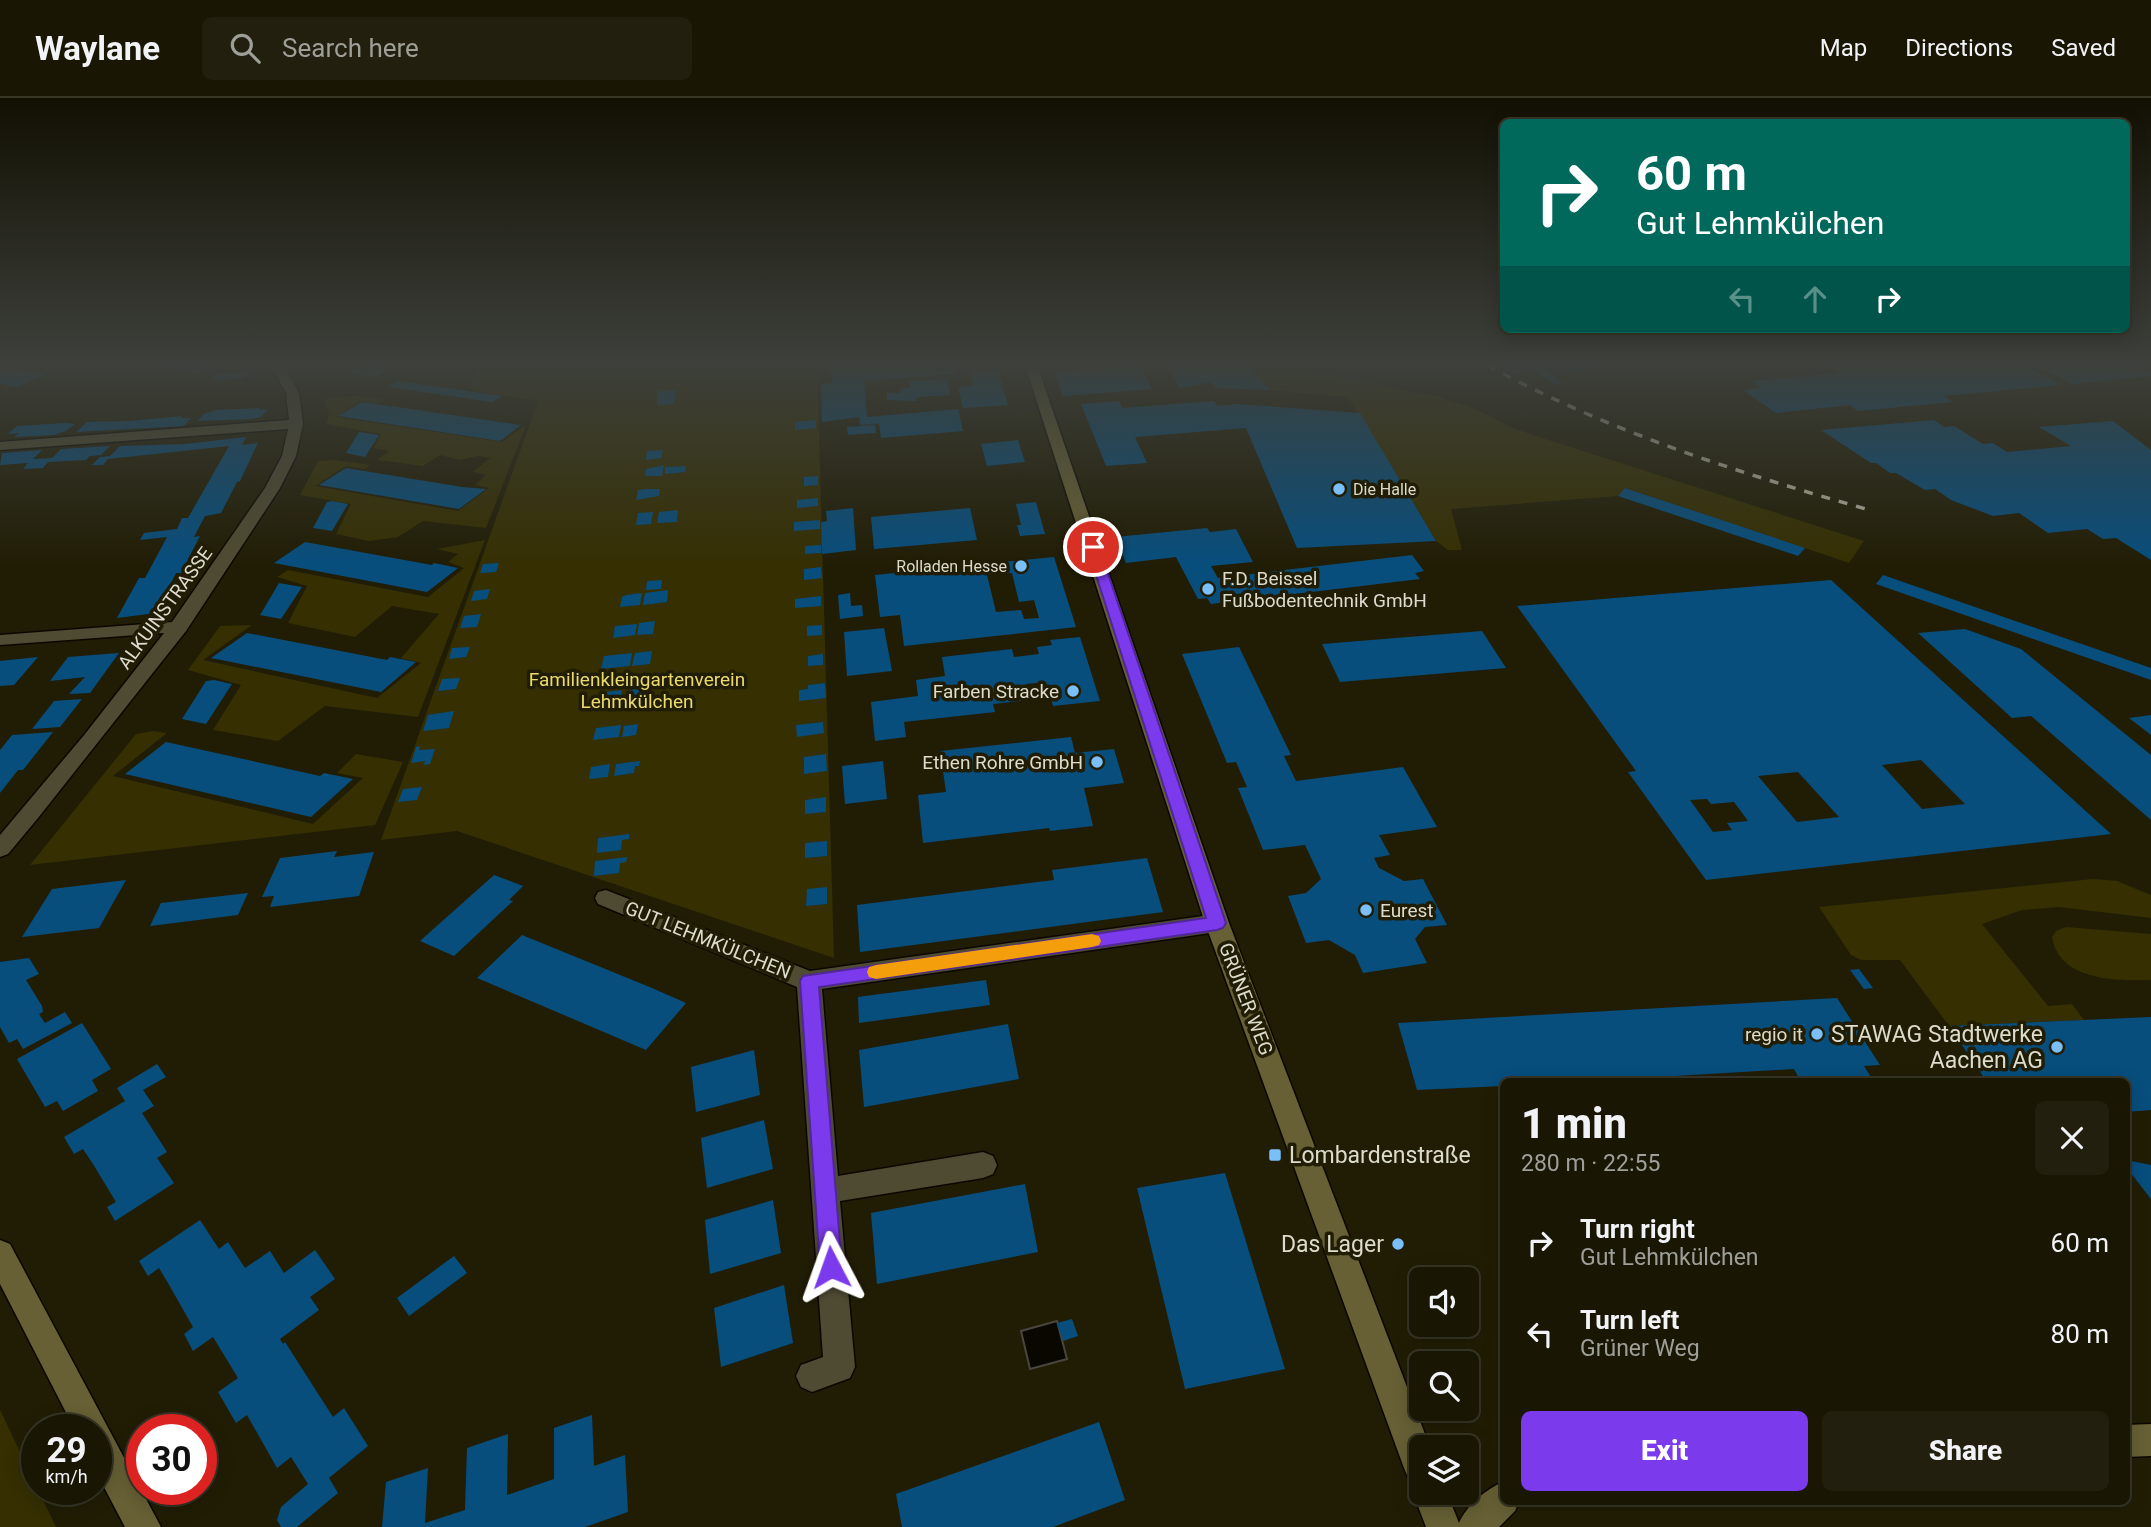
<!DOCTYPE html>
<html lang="en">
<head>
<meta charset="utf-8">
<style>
	:root { --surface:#191604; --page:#221f0e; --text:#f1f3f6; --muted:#9f9f9a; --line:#373526; --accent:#7c3aed }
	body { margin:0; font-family:Roboto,sans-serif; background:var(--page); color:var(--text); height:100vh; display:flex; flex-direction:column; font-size:26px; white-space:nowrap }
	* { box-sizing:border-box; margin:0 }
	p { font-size:23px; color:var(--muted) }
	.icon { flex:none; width:38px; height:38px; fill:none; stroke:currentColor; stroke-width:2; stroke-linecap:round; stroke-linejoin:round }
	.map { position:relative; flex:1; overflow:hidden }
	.details { position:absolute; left:1500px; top:980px; width:630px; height:427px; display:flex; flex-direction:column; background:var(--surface); border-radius:10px; box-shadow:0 4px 18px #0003,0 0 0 2px var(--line) }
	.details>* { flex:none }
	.guide { position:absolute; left:1500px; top:21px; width:630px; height:214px; border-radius:10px; box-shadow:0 4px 18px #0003,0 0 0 2px var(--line); background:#00695c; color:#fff; overflow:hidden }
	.tools { position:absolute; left:1409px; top:1169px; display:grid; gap:14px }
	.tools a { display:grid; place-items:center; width:70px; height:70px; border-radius:10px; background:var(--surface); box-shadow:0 4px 18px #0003,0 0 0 2px var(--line); font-size:35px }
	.speed { position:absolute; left:21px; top:1316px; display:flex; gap:14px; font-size:35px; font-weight:700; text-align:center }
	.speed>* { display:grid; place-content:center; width:91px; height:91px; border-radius:50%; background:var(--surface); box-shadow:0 4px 18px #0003,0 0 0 2px var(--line); line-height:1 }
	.speed small { font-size:18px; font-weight:400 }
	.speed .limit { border:10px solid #d22; background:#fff; color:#111 }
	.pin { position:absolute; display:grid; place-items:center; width:60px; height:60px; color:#fff; margin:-30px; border:4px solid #fff; border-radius:50%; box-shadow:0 2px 7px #0007 }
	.me { position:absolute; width:77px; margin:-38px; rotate:356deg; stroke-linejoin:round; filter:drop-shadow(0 0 5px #0008) }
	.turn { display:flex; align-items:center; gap:24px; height:147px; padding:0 21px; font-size:32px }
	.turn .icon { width:91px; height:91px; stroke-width:2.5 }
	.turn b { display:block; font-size:49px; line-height:60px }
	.lanes { display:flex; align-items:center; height:66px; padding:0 21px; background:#0003; justify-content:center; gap:35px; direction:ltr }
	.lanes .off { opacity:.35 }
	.round { display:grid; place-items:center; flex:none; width:74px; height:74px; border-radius:10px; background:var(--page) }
	.overview { display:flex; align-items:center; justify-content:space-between; height:119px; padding:0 21px }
	h1 { font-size:42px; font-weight:800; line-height:52px }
	.primary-button { display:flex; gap:14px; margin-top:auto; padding:14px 21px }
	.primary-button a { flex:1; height:80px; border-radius:10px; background:var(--accent); color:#fff; font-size:28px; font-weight:800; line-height:80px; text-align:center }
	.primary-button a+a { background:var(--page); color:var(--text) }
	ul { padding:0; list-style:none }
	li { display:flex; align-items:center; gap:21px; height:91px; padding:0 21px }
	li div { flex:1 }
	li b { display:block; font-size:26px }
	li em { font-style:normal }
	header { display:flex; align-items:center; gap:42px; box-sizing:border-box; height:98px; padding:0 35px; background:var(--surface); border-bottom:2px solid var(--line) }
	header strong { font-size:33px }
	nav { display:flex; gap:38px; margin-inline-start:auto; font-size:24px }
	.search { width:490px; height:63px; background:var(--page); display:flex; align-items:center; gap:18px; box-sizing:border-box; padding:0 24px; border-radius:10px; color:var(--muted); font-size:26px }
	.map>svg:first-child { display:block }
	.green { fill:#352f02 }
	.water { fill:#0a0600; stroke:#49463d; stroke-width:2 }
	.building { fill:#074e7d; fill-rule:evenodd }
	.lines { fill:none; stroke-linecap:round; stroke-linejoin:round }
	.street-casing { stroke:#0b0700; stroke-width:3 }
	.secondary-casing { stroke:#0b0700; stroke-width:3 }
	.street { fill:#4f4b32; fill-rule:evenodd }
	.secondary { fill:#676035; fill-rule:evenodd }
	.rail { stroke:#b3b1a0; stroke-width:3.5; stroke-dasharray:9 9; stroke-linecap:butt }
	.route { fill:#7c3aed; stroke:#51269a; stroke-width:2 }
	.slow { fill:#f59e0b }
	.poi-dot { fill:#7abff8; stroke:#211d05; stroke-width:2.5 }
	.labels { text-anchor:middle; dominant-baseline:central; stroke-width:7; stroke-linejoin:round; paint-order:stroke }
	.far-poi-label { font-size:16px; fill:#dddbcc; stroke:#211d05; text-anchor:start }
	.poi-label { font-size:19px; fill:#dddbcc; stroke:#211d05; text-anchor:end }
	.street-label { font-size:19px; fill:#dddbcc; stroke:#211d05 }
	.park-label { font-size:19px; fill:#ead96d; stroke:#211d05 }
	.near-poi-label { font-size:23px; fill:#dddbcc; stroke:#211d05; text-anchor:end }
</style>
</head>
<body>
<header>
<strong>Waylane</strong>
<div class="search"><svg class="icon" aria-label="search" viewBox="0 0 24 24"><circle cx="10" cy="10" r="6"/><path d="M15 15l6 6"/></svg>Search here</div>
<nav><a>Map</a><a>Directions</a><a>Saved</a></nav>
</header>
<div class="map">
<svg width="2151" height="1429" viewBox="0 0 2151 1429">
	<rect width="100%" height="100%" fill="#211d05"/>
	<path class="green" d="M480 267H817L834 860 457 733 381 742 538 303 468 292Z
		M1246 267H1297L1346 281 1435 298 1476 311 1515 331 1864 443 1849 465 1626 390 1618 398 1451 411 1462 452H1448L1436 443 1348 299 1270 292Z
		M353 298 385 302 378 305 360 303 336 319 502 344 526 327 486 430 423 423 398 439 369 443 336 436 351 406 300 397 318 363 335 362 370 367 364 371 346 368 315 388 458 413 489 390 475 387 486 377 473 374 490 360 478 358 460 362 440 357 423 368 377 362 389 353 374 350 381 336 326 326 329 317 325 301Z
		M485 442 418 619 325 608 278 643 213 632 241 587 188 572 220 528 252 527 203 562 377 600 421 565 401 560 439 516 392 508 355 539 288 525 307 488 277 479 288 472 428 499 464 470 448 464 458 456 437 451Z
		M153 633 167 635 113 678 313 726 363 680 337 675 356 656 403 664 375 727 30 767 136 636Z
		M2093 781 2117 783 2151 797V820L2059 809 2022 812 1982 826 2048 908 2072 906 2084 922 1949 928 1900 862H1861L1851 857 1819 809Z
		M2066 829 2151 836V882C2117 883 2059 883 2052 839L2056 833Z
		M0 1312 56 1429H0Z"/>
	<path class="water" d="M1057 1223 1067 1261 1030 1271 1021 1233Z"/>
	<path class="building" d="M148 267H216L198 276Z
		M361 267 368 268 395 267 375 279 347 275Z
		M828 267H954L956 276 864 283 867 319 958 311 963 333 881 340 879 326 860 327 859 319 822 324 821 286 832 285 831 272 828 273Z
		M1140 267 1152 291 1063 298 1054 273Z
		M1246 267 1270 292 1216 290 1211 284 1180 290 1167 268Z
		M1499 267H1607V269L1568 275 1556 268 1546 270 1562 285 1554 286 1534 272 1511 276Z
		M1827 267H2135L2151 275V278L2072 286 2041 270 2031 271 2060 287 1944 298 1953 304 1858 313 1850 307 1776 315 1743 292 1761 290 1751 283 1839 275Z
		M0 269 30 273 45 276 17 289 0 286Z
		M998 273 1008 307 963 310 958 289 973 288 970 275Z
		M248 274 244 280 211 283 216 276Z
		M947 281 950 297 916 299 917 303 887 302V295H901L900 291 910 290V283Z
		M398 283 502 298 492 304 388 289Z
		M676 292 674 306 657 307V293Z
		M1119 303 1122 310 1214 303 1217 308 1236 306 1360 315 1436 443 1297 450 1246 330 1135 339 1147 365 1106 368 1081 306Z
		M362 304 473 320 521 327 500 343 338 318Z
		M260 310 259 312 268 311 261 319 251 321 197 323 204 316 216 312Z
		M182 318 180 320H191L184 328 76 334 87 324 130 323Z
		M816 322V330L795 332V324Z
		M1934 322 1944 329 1954 328 1983 346 1993 345 2007 354 2071 348 2039 329 2113 323 2151 352V462L2116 440 2103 441 2087 431 2048 435 2019 415 1993 418 1951 402 1935 391 1925 392 1896 375H1890L1876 365H1871L1821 332Z
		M66 325 75 326 66 333 54 337 14 339 19 335 8 336 17 328Z
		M875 327 876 335 848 337 847 329Z
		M359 334 379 337 365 359 346 355Z
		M246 339 242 347 258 345 240 383 237 384 221 415 205 418 194 439 200 438 181 475H176L156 515 117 520 139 480H145L167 439 140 442 144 435 177 431 182 420H188L229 348 108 361 103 367H92L100 359 110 358 120 348 185 346Z
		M1018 342 1025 364 987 368 981 346Z
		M110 348 101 357 90 358 86 362 48 364 43 370 23 371 28 365 0 367 2 355 42 352 33 361 52 360 61 351Z
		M663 352 661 360 646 362 647 353Z
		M664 367 662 378H645L646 371Z
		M686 368 685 374 665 376V369Z
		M346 370 462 389 486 391 459 411 319 387Z
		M818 378V387L804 388V379Z
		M1625 390 1719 421 1805 450 1798 458 1618 398Z
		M646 391H660L659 398 636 402 638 392Z
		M818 400V408L797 410V402Z
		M332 403 348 406 332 433 313 430 327 404Z
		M1036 404 1045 436 1020 438 1017 427H1021L1016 406Z
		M853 410 856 452 822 456 821 424 827 423 826 413Z
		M970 410 977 442 874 451 871 419Z
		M678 412 677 424 657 425 659 414Z
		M653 414 651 426 636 427 638 415Z
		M820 422V431L794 433V424Z
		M1207 430 1210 434 1236 431 1253 464 1211 468 1218 480 1412 457 1424 473 1415 475 1420 481 1211 506 1207 500 1198 501 1176 459 1126 465 1115 439Z
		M305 444 432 467 434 465 458 470 427 494 274 465Z
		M821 447V455L805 456V448Z
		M1054 459 1076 529 904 548 900 517 880 519 875 477ZM1012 475 1019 504 1034 502 1039 520 1024 521 1021 512 996 514 987 477Z
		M499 465 496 474 480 475 483 466Z
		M821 469 822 480 804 482V471Z
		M1883 477 2151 570V582L1876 486Z
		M662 482 661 491 646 492 647 483Z
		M1831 482 2111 736 1706 782 1628 674 1636 673 1517 508ZM1921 662 1965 706 1922 711 1882 667ZM1798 674 1839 719 1797 724 1758 678ZM1707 701 1711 706 1734 704 1748 723 1727 725 1732 732 1713 734 1690 702Z
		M279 485 302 489 281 521 260 517Z
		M490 491 487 501 471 503 474 493Z
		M668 492 667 504 643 507 645 495Z
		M642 495 640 507 620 509 622 499 626 497Z
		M850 495 851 508 862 507 863 518 840 521 838 497Z
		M821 498V508L795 510V501Z
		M481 516 477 529 460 530 464 518Z
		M655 523 653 536 637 537 639 525Z
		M637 526 635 537 613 540 615 528Z
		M822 527V537L807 538V528Z
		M884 530 892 573 847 578 844 534Z
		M1965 531 2021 551 2151 657V722L2031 618 2012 620 1918 535Z
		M1482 533 1506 570 1340 584 1322 546Z
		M247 535 387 562 390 559 416 564 381 594 211 560Z
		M1080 539 1100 603 1053 608 1046 584 1026 586 1030 602 993 606 995 614 904 624 906 639 875 643 871 604 918 598 916 582 945 578 942 559 1012 551 1014 559 1039 556 1037 549 1052 547 1050 542Z
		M470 549 466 559 449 561 452 550Z
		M1239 549 1291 657 1284 658 1296 683 1403 669 1437 729 1379 737 1390 757 1374 760 1379 770 1404 783 1423 781 1447 827 1425 829 1415 841 1427 865 1363 875 1355 857 1329 842 1306 845 1288 798 1306 795 1321 781 1305 747 1263 752 1238 690 1247 689 1236 664 1227 665 1182 556Z
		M652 553 650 566 632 568 635 555Z
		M119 555 90 595 69 596 85 579 50 583 68 559Z
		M632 555 630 568 601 571 604 558Z
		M823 556V567L808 568V558Z
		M38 559 14 587 0 588V563Z
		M460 580 456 591 438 593 442 581Z
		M214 582 232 586 206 626 182 621 206 583Z
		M825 585 826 600 799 603V592L808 591V587Z
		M648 590 646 601 628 602 629 592Z
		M622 592 620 604 602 605 605 594Z
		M82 601 60 629 32 631 54 603Z
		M454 613 449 630 423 633 428 617Z
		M2151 617V637L2129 620Z
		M823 624 824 635 797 639 796 627Z
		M638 626 636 637 622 639 624 628Z
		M621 627 619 639 593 642 596 630Z
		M53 634 23 672H18L0 695V652L12 637Z
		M1071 639 1075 655 1114 651 1124 685 1084 690 1093 728 1050 733 1049 730 923 745 918 697 946 694 940 653Z
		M166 644 320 678 324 675 353 681 311 719 125 676Z
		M420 648 419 652 435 651 430 666 424 667 425 663 411 665 416 649Z
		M826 656 827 673 804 676V659Z
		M640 663 639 668H635L634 675 614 678 616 666Z
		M883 663 887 701 845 706 842 668Z
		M610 666 608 679 589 681 591 669Z
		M422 689 417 702 398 704 403 691Z
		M826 699V714L805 716V702Z
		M629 736V741L622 742 621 752 597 755 598 740Z
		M827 743V758L805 760V745Z
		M337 753 334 759 374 754 359 798 270 809 274 798 262 799 280 760Z
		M627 759 626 764 620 765 619 775 594 778 595 763Z
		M1147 760 1163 814 860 854 857 807 1054 782 1052 772Z
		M494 777 523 788 509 802 513 803 454 858 420 843Z
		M126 782 99 830 22 839 52 791Z
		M827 789V806L806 808 807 791Z
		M248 795 238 817 150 828 161 805Z
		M522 837 652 890 686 905 646 952 477 880Z
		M29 860 39 876 26 882 42 908 43 914 39 916 45 925 65 914 72 925 23 951 17 941 9 945 0 929V864Z
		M1859 871 1873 890 1864 891 1850 872Z
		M986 882 990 907 859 925 858 899Z
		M1837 900 1880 967 1864 968 1874 984H1801L1794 971 1574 984H1503V988L1417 992 1398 925Z
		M2151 919V1012L2126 1014V984H1987L1949 928Z
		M82 925 111 971 92 982 98 993 63 1013 57 1003 45 1009 17 961Z
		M1008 926 1019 981 864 1009 859 952Z
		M754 952 760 997 696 1014 691 969Z
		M157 966 166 979 143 992 154 1008 142 1015 167 1054 157 1060 174 1085 115 1123 107 1109 116 1104 93 1066 83 1051 74 1056 64 1039 125 1003 117 990Z
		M764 1022 773 1071 707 1090 701 1040Z
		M2126 1062 2151 1067V1101L2126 1069Z
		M1225 1075 1285 1271 1185 1291 1137 1090Z
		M1025 1086 1038 1154 877 1186 871 1115Z
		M773 1102 781 1155 710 1176 705 1122Z
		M200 1122 219 1151 228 1144 245 1170 270 1153 284 1175 315 1152 335 1181 310 1199 319 1212 280 1241 283 1246 285 1244 333 1319 344 1310 368 1348 329 1380 338 1395 297 1429H281L277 1422 281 1409 308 1386 291 1359 277 1370 247 1317 236 1325 218 1294 238 1280 213 1239 193 1253 184 1236 193 1229 168 1185 159 1170 148 1178 139 1163Z
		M454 1158 467 1175 409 1218 397 1200Z
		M784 1187 793 1245 721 1269 714 1210Z
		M1072 1221 1078 1238 1063 1243 1057 1225Z
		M592 1317 594 1368 625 1357 628 1414 585 1429H382L386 1384 428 1370 425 1425 465 1412 467 1350 508 1336 507 1397 554 1381V1330Z
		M1099 1324 1125 1402 1053 1429H902L896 1396Z"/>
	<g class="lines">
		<defs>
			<path id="street" d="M271 267H284L299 295 303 326 296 358 280 390 186 533 38 720 8 756 0 759V737L85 636 164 535 0 547V537L172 524 265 390 282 358 288 331 0 352V344L289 322 286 295Z
				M606 792 810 873 1217 816 1225 819 1229 825 1225 831 1217 834 822 891 838 1078 983 1054 993 1058 997 1067 993 1076 983 1080 840 1103 855 1269 850 1280 812 1294 801 1289 796 1278 801 1267 823 1259 797 889 598 806 595 800 598 794Z"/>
			<path id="secondary" d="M1025 267H1037L1229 825 1430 1349H1421V1395H1447L1459 1425C1466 1408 1486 1391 1503 1384V1404H1519L1515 1413 1499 1429H1426L1413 1395 1417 1385 1409 1382 1404 1370 1205 825Z
				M0 1142 10 1146 161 1429H125L96 1374V1332H75L0 1186Z
				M2151 1326V1358L2126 1359V1327Z"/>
		</defs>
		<use href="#street" class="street-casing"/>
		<use href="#secondary" class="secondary-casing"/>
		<use href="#street" class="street"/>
		<use href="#secondary" class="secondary"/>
		<path class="rail" d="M1487 267C1609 334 1739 375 1873 413"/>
	</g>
	<linearGradient id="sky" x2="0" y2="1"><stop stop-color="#121003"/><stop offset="0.57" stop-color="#3d403b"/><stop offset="1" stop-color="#3d403b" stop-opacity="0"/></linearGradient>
	<rect width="2151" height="467" fill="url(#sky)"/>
	<path class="route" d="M1093 445 1099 449 1226 825 1223 830 1217 832 819 889 842 1169 839 1177 831 1180 823 1177 820 1169 800 883 803 878 1206 820 1087 449Z"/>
	<path class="slow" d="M1092 836 1099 838 1101 843 1099 847 1092 849 876 881 869 879 867 874 869 869 876 867Z"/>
	<g class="poi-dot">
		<circle cx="1339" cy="391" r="7"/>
		<circle cx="1021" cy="468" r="7"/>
		<circle cx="1208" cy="491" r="7"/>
		<circle cx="1073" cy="593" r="7"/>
		<circle cx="1097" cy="664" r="7"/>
		<circle cx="1366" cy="812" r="7"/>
		<circle cx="1817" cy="936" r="7"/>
		<circle cx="2057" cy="949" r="7"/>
		<rect x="1268" y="1050" width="14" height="14" rx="3.5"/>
		<circle cx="1398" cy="1146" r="7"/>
	</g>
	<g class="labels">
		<g class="far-poi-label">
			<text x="1353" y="391">Die Halle</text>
			<text x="1007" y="468" text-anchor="end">Rolladen Hesse</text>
		</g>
		<g class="poi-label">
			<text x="1222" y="480" text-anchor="start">F.D. Beissel<tspan x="1222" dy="22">Fußbodentechnik GmbH</tspan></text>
			<text x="1059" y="593">Farben Stracke</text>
			<text x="1083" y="664">Ethen Rohre GmbH</text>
			<text x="1380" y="812" text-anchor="start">Eurest</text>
			<text x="1803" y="936">regio it</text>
		</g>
		<g class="street-label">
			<text transform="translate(165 510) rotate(-54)">ALKUINSTRASSE</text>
			<text transform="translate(708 842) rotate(22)">GUT LEHMKÜLCHEN</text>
			<text transform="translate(1246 901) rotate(69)">GRÜNER WEG</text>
		</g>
		<g class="park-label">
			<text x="637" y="581">Familienkleingartenverein<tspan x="637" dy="22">Lehmkülchen</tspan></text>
		</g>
		<g class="near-poi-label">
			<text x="2043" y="936">STAWAG Stadtwerke<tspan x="2043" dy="26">Aachen AG</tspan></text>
			<text x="1289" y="1057" text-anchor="start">Lombardenstraße</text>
			<text x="1384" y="1146">Das Lager</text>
		</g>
	</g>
</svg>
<div class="tools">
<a><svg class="icon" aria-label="sound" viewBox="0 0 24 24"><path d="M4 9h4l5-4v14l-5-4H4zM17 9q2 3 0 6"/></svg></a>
<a><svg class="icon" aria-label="search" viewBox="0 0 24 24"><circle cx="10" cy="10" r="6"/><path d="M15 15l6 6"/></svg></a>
<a><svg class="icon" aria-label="layers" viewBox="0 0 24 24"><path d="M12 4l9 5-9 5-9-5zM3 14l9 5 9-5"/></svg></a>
</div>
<div class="speed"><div>29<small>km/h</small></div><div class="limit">30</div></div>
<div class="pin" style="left:1093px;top:449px;background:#d93025"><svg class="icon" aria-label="arrive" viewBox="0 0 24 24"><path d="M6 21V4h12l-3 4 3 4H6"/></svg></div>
<svg class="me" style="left:831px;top:1169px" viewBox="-20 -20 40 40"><path d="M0-17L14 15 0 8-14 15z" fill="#7c3aed" stroke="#fff" stroke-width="4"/></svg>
<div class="guide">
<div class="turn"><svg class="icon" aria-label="right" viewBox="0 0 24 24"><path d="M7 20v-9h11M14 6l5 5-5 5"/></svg><div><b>60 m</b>Gut Lehmkülchen</div></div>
<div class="lanes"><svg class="icon off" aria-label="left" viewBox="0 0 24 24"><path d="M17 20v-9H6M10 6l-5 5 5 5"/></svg><svg class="icon off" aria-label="ahead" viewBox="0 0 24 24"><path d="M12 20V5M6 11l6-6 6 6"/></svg><svg class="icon" aria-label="right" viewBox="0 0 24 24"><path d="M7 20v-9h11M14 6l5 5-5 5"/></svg></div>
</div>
<section class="details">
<div class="overview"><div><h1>1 min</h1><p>280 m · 22:55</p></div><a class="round"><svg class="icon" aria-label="close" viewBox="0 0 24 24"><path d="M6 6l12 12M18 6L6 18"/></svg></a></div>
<ul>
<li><svg class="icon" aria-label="right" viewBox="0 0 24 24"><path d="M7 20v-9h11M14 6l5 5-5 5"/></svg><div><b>Turn right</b><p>Gut Lehmkülchen</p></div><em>60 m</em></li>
<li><svg class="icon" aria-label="left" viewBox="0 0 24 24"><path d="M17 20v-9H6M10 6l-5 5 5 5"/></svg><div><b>Turn left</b><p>Grüner Weg</p></div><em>80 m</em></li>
</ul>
<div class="primary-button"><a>Exit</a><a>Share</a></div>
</section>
</div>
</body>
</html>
